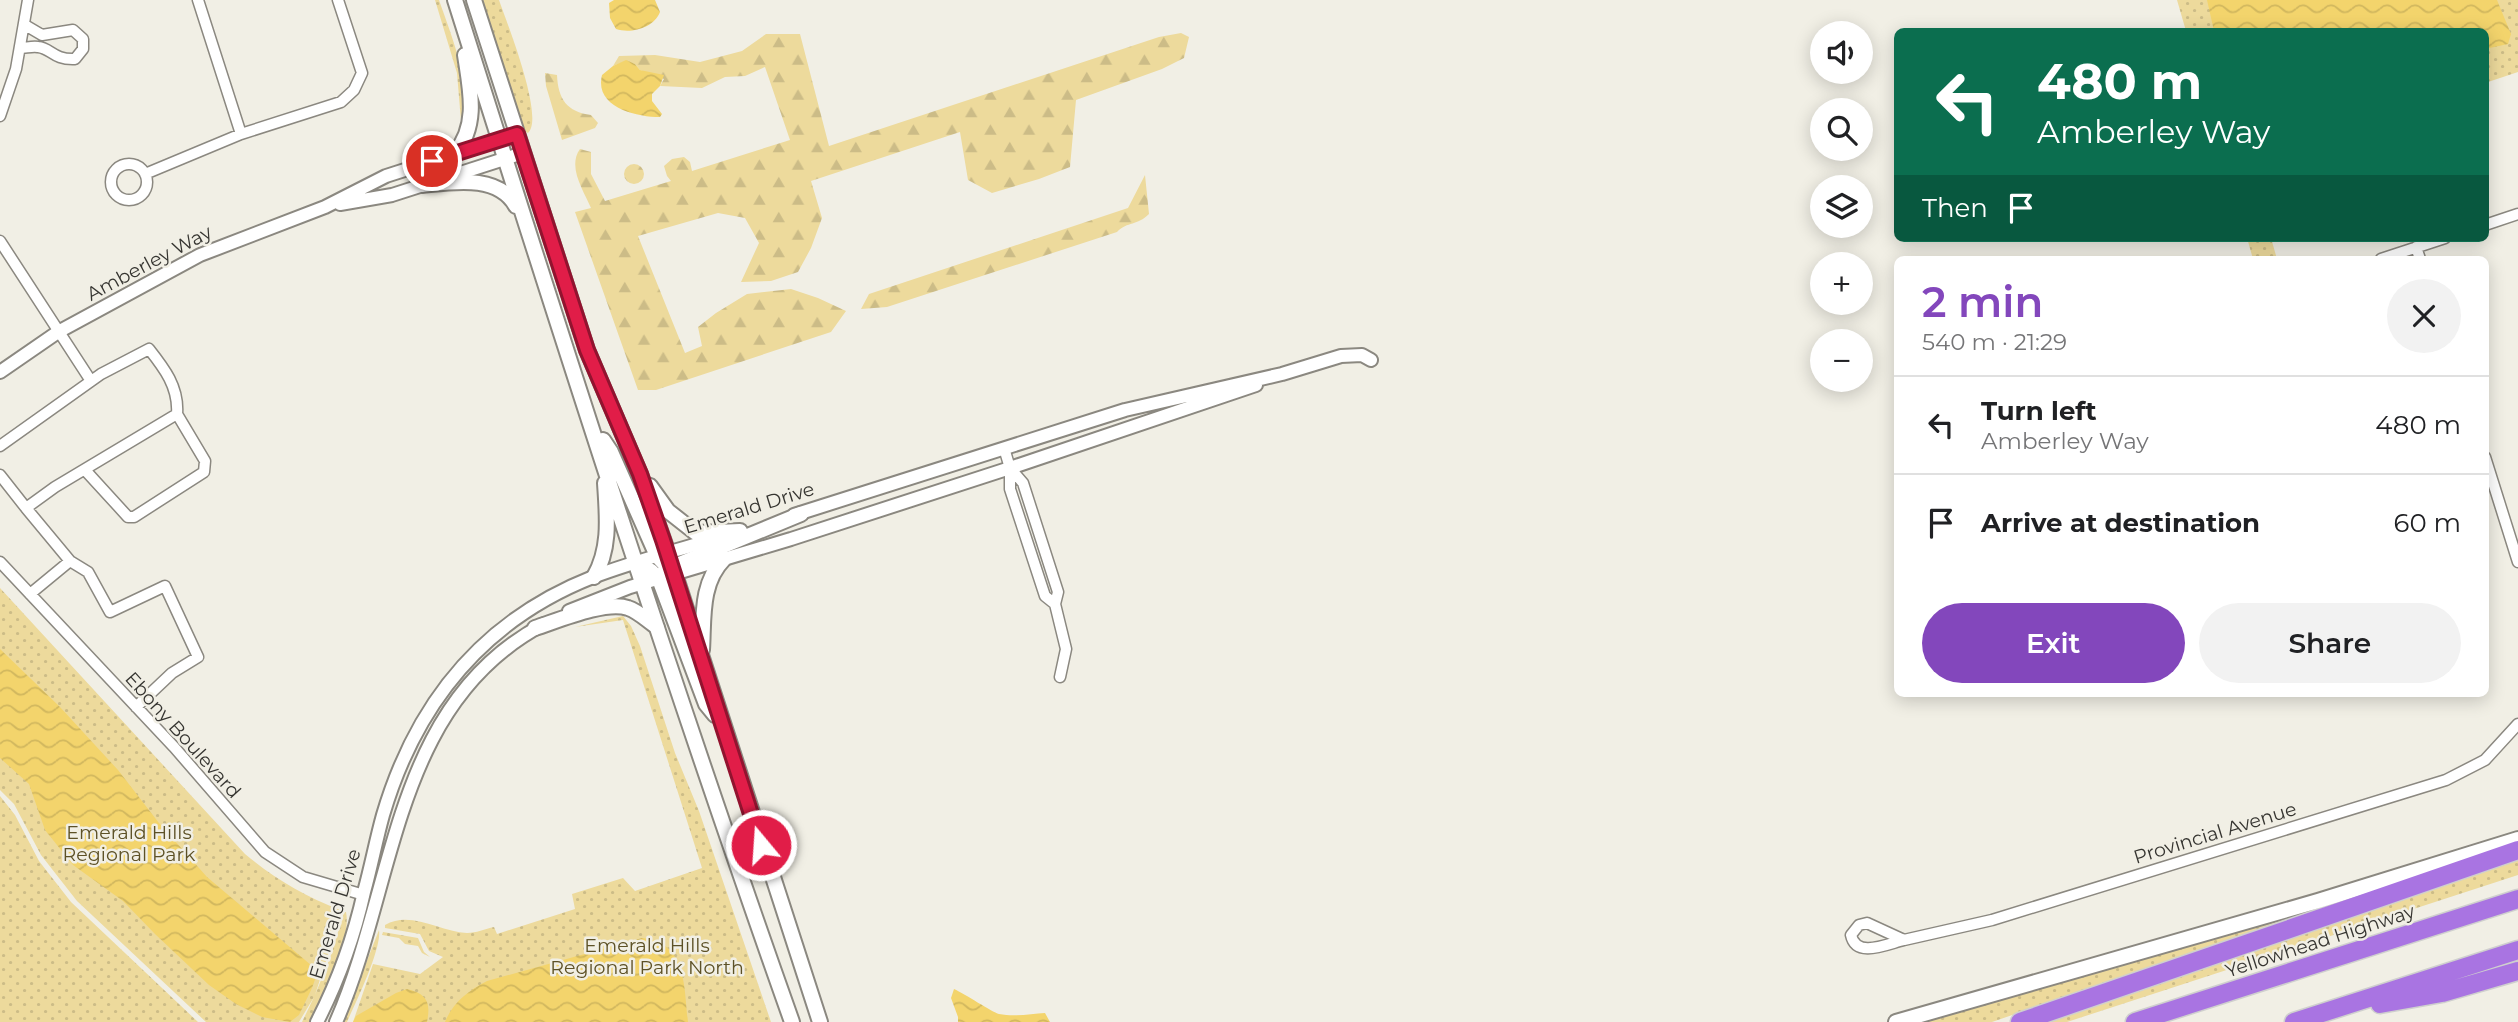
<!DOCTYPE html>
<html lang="en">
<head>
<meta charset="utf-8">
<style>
	:root { --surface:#fff; --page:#f2f2f2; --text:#202124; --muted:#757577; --line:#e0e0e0; --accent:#8347bc }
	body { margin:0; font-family:Montserrat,sans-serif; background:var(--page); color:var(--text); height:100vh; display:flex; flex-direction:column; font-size:26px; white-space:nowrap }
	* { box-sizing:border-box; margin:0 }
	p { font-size:23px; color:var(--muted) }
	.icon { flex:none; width:38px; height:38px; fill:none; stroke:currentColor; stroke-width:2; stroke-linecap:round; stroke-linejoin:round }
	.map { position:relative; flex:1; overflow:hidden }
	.panel { position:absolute; left:1894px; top:256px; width:595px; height:441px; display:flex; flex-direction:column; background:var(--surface); border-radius:10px; box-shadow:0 4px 18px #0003 }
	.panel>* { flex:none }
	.hud { position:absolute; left:1894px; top:28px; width:595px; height:214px; border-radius:10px; box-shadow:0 4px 18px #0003; background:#0b6e4f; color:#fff; overflow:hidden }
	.controls { position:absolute; left:1810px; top:21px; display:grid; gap:14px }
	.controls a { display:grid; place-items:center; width:63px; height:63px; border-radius:50%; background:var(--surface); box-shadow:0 4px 18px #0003; font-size:35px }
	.pin { position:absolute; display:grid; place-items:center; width:60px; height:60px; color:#fff; margin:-30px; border:4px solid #fff; border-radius:50%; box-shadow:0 2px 7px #0007 }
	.me { position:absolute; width:77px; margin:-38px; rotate:342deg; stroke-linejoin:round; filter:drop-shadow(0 0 5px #0008) }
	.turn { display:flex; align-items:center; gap:24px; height:147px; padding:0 28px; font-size:32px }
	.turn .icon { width:91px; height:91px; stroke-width:2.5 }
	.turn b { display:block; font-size:49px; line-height:60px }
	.then { display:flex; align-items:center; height:66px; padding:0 28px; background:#0003; gap:14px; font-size:26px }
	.round { display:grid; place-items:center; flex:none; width:74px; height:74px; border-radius:37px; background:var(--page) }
	.head { display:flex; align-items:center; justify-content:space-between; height:119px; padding:0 28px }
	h1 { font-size:42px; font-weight:600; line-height:52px; color:var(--accent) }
	.primary-button { display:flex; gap:14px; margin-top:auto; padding:14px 28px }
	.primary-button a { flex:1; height:80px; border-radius:42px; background:var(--accent); color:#fff; font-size:28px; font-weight:600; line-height:80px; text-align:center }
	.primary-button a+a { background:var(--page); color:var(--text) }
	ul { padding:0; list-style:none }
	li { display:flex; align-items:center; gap:21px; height:98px; padding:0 28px; border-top:2px solid var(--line) }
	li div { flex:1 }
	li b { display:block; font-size:26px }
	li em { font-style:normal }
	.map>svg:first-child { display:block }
	.green { fill:url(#green-dots) }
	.forest { fill:url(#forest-firs) }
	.water { fill:url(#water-waves) }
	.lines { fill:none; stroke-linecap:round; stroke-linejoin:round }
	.minor-casing { stroke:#8b8880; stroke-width:13 }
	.tertiary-casing { stroke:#8b8880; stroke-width:16 }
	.secondary-casing { stroke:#8b8880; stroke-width:18 }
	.motorway-casing { stroke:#cfcfce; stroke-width:21 }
	.minor { stroke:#fff; stroke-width:10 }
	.tertiary { stroke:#fff; stroke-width:12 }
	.secondary { stroke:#fff; stroke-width:14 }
	.motorway { stroke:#a974e2; stroke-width:18 }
	.route-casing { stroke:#92132f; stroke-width:18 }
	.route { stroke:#e11d48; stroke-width:12 }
	.labels { text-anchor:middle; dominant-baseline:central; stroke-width:5; stroke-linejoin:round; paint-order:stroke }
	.street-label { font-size:19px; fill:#363531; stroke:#f1efe5 }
	.park-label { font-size:19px; fill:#5d5126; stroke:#f1efe5 }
</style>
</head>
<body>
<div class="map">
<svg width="2518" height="1022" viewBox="0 0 2518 1022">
	<defs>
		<pattern id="green-dots" width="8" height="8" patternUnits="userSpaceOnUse" patternTransform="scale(1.75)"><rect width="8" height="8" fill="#edda9c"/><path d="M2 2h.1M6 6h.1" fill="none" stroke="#ccbc87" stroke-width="1.8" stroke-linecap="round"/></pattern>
		<pattern id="forest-firs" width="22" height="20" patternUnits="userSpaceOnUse" patternTransform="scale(1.75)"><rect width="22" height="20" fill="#edda9c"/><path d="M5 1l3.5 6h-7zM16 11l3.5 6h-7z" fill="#ccbc87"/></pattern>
		<pattern id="water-waves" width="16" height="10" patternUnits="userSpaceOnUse" patternTransform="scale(1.75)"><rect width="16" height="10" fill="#f3d46c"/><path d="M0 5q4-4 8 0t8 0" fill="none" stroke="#d1b75e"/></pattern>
	</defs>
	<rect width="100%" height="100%" fill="#f1efe5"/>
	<path class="green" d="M435 0H439C450 32 474 89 461 121L457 73Z
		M483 0H499C507 23 545 118 528 133L520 129Z
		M2177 0H2518V72L2485 83V32L2186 31Z
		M2247 238H2271L2277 259H2253Z
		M0 588 245 854C275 879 304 896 340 910L338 924 315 995 331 955 344 912H346C352 939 322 997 309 1022H302L314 997 299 1022H206L77 901 41 855 14 804 0 790Z
		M623 616 631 626 640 646 675 753 699 811 771 1022H353L373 964 420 974 443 957 429 951 420 934 385 928V925C411 910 440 932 467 933 476 933 485 929 494 927L497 934 575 909 572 894 623 878 635 891 702 868 623 620 575 627Z
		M0 796 15 815 39 861 71 902 198 1022H0Z
		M2518 854V875L2067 1022H2043Z
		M2323 908 1992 1022H1924Z
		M379 930C382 948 356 1002 347 1022H343Z
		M383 932 418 938 424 952 430 957 422 953 418 946 405 944 399 938 382 935Z"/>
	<path class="forest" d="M1181 33 1189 37 1184 58 1162 69 1076 100 1070 167 1039 179 992 193 968 180 960 132 811 181 822 218 811 248 798 272 771 281 741 282 759 243 745 218 718 213 638 236 685 353 702 346 698 327 716 313 747 294 791 289 818 298 846 311 831 332 656 390H638L575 212 591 208C584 191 567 167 580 149L591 152V174L605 201 671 181 667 176 664 166 672 159 684 157 690 162 692 171 790 140 765 67 745 76 725 77 702 88 660 86 664 79 640 70 635 64 626 61 613 66 619 56 655 55 700 62 742 51 766 34H800L829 146 1159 37Z
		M545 73 557 75C558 99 567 112 591 115L598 123 595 128 562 140 546 86Z
		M624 174a10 10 0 1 1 20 0a10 10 0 1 1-20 0Z
		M1145 175 1149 214C1137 226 1128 221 1117 232L887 307 861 309 869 294 1128 208Z"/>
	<path class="water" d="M614 0H655L660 12C654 28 631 34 616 29L610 18 609 3Z
		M2207 0H2497L2511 34 2508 44 2485 49V32L2214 31Z
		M626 60 635 64 640 70 664 75 660 86 652 94V101L662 114 660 117C636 117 594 107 602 75L613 66Z
		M0 649 60 707 118 770 159 823 207 877 318 971 312 988 299 1015 290 1022 262 1017 236 1004 209 985 155 934 123 901 73 865 45 830 29 784 0 758Z
		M642 938C687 942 684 987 688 1022H445C453 1002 468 991 487 981Z
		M407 989C427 994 431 1002 427 1022H353L356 1016 396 993Z
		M954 989C965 994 992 1012 999 1014 1014 1017 1031 1014 1045 1013L1050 1022H958V1017L951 998Z"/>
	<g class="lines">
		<defs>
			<path id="minor" d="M198 0 241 134
				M20 48C26 48 32 46 38 47 51 48 53 60 75 59L83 49V39L73 30 42 35 25 25
				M0 116 16 69 28 0
				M111 182a18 18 0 1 1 36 0a18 18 0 1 1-36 0Z
				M145 174 241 134 341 102 354 90 362 73 338 0
				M2485 225 2518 214
				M0 241 91 381
				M2416 247 2420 259
				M2381 259 2445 238
				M0 446 101 374 149 349C164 368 179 387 177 414L55 487 26 508 0 475
				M1004 448 1010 468V489L1045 596 1055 604
				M2485 457 2518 562
				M1010 468 1023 483 1058 592 1055 604 1066 649 1060 677
				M85 470 128 517H134L204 472 205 461 177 414
				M26 508 70 561 30 594
				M70 561 88 572 110 612 165 586 198 657 172 673 136 707
				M0 562 174 747 265 852 303 877 364 895
				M1867 923 1904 940C1887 944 1856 959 1851 935L1859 925Z
				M1904 940 1992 920 2446 780 2485 760 2518 724"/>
			<path id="tertiary" d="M340 204 392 195 523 153
				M0 372 58 332 200 255 325 207 386 176 517 134
				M794 515 1125 410 1282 374 1341 356 1362 355 1371 360
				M569 611 630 587 791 539 1010 468 1256 385
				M317 1022C338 981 354 937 364 892 371 867 376 840 383 815 416 703 484 620 593 577 637 560 684 549 730 534
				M336 1022C397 884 392 704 544 624"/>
			<path id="secondary" d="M455 0C563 342 672 684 792 1022
				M474 0 587 350 640 474 668 553 820 1022
				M455 153C479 125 470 89 465 55
				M422 185C453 182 498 174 516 206
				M603 440 611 452 657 556 673 573
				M650 486 668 511 696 533 740 531
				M636 562 651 571 659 579 706 704 715 715
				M665 570 801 514
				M594 577C611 548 607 515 605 483
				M535 628C557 621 606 600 628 608 638 611 648 621 657 627
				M702 650C704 619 700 583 724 559
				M1896 1022 2318 901 2518 839"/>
			<path id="motorway" d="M2380 1004 2442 993 2518 971
				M2020 1022 2518 850
				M2135 1022 2518 899
				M2294 1022 2518 950"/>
		</defs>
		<use href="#minor" class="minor-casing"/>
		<use href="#tertiary" class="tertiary-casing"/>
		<use href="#secondary" class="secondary-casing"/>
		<use href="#motorway" class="motorway-casing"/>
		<use href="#minor" class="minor"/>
		<use href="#tertiary" class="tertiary"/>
		<use href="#secondary" class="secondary"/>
		<use href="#motorway" class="motorway"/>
	</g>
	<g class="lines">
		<defs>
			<path id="route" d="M432 161 517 134 587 350 640 474 663 540 761 845"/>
		</defs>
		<use href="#route" class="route-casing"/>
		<use href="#route" class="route"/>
	</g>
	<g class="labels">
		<g class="street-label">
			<text transform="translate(149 263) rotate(-28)">Amberley Way</text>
			<text transform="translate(749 508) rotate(-17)">Emerald Drive</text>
			<text transform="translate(183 735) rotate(48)">Ebony Boulevard</text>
			<text transform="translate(2215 833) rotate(-17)">Provincial Avenue</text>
			<text transform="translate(335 914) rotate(-73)">Emerald Drive</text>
			<text transform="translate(2320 941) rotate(-18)">Yellowhead Highway</text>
		</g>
		<g class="park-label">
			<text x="129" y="832">Emerald Hills<tspan x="129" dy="22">Regional Park</tspan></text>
			<text x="647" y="945">Emerald Hills<tspan x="647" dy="22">Regional Park North</tspan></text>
		</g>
	</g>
</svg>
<div class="controls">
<a><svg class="icon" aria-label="sound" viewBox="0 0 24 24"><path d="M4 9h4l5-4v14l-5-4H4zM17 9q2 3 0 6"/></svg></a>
<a><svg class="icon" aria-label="search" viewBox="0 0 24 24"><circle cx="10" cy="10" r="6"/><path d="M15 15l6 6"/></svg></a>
<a><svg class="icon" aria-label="layers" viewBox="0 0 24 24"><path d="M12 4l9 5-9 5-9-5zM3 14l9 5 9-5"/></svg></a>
<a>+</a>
<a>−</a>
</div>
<div class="pin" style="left:432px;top:161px;background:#d93025"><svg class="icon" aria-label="arrive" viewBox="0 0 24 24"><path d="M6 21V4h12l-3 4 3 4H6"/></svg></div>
<svg class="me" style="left:761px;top:845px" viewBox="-20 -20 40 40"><circle r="17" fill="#e11d48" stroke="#fff" stroke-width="3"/><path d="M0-11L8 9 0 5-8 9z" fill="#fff"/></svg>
<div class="hud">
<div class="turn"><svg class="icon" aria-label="left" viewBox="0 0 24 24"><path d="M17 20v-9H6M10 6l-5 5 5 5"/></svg><div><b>480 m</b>Amberley Way</div></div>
<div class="then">Then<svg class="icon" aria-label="arrive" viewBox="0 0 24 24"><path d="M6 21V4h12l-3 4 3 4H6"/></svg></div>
</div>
<section class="panel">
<div class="head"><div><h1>2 min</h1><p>540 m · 21:29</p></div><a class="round"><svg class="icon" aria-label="close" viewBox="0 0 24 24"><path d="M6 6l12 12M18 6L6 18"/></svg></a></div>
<ul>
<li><svg class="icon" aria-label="left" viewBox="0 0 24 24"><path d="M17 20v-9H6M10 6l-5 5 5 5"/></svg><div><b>Turn left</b><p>Amberley Way</p></div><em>480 m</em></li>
<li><svg class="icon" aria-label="arrive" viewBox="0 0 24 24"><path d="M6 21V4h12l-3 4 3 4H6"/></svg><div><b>Arrive at destination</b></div><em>60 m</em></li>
</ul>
<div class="primary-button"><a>Exit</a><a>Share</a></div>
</section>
</div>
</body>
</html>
